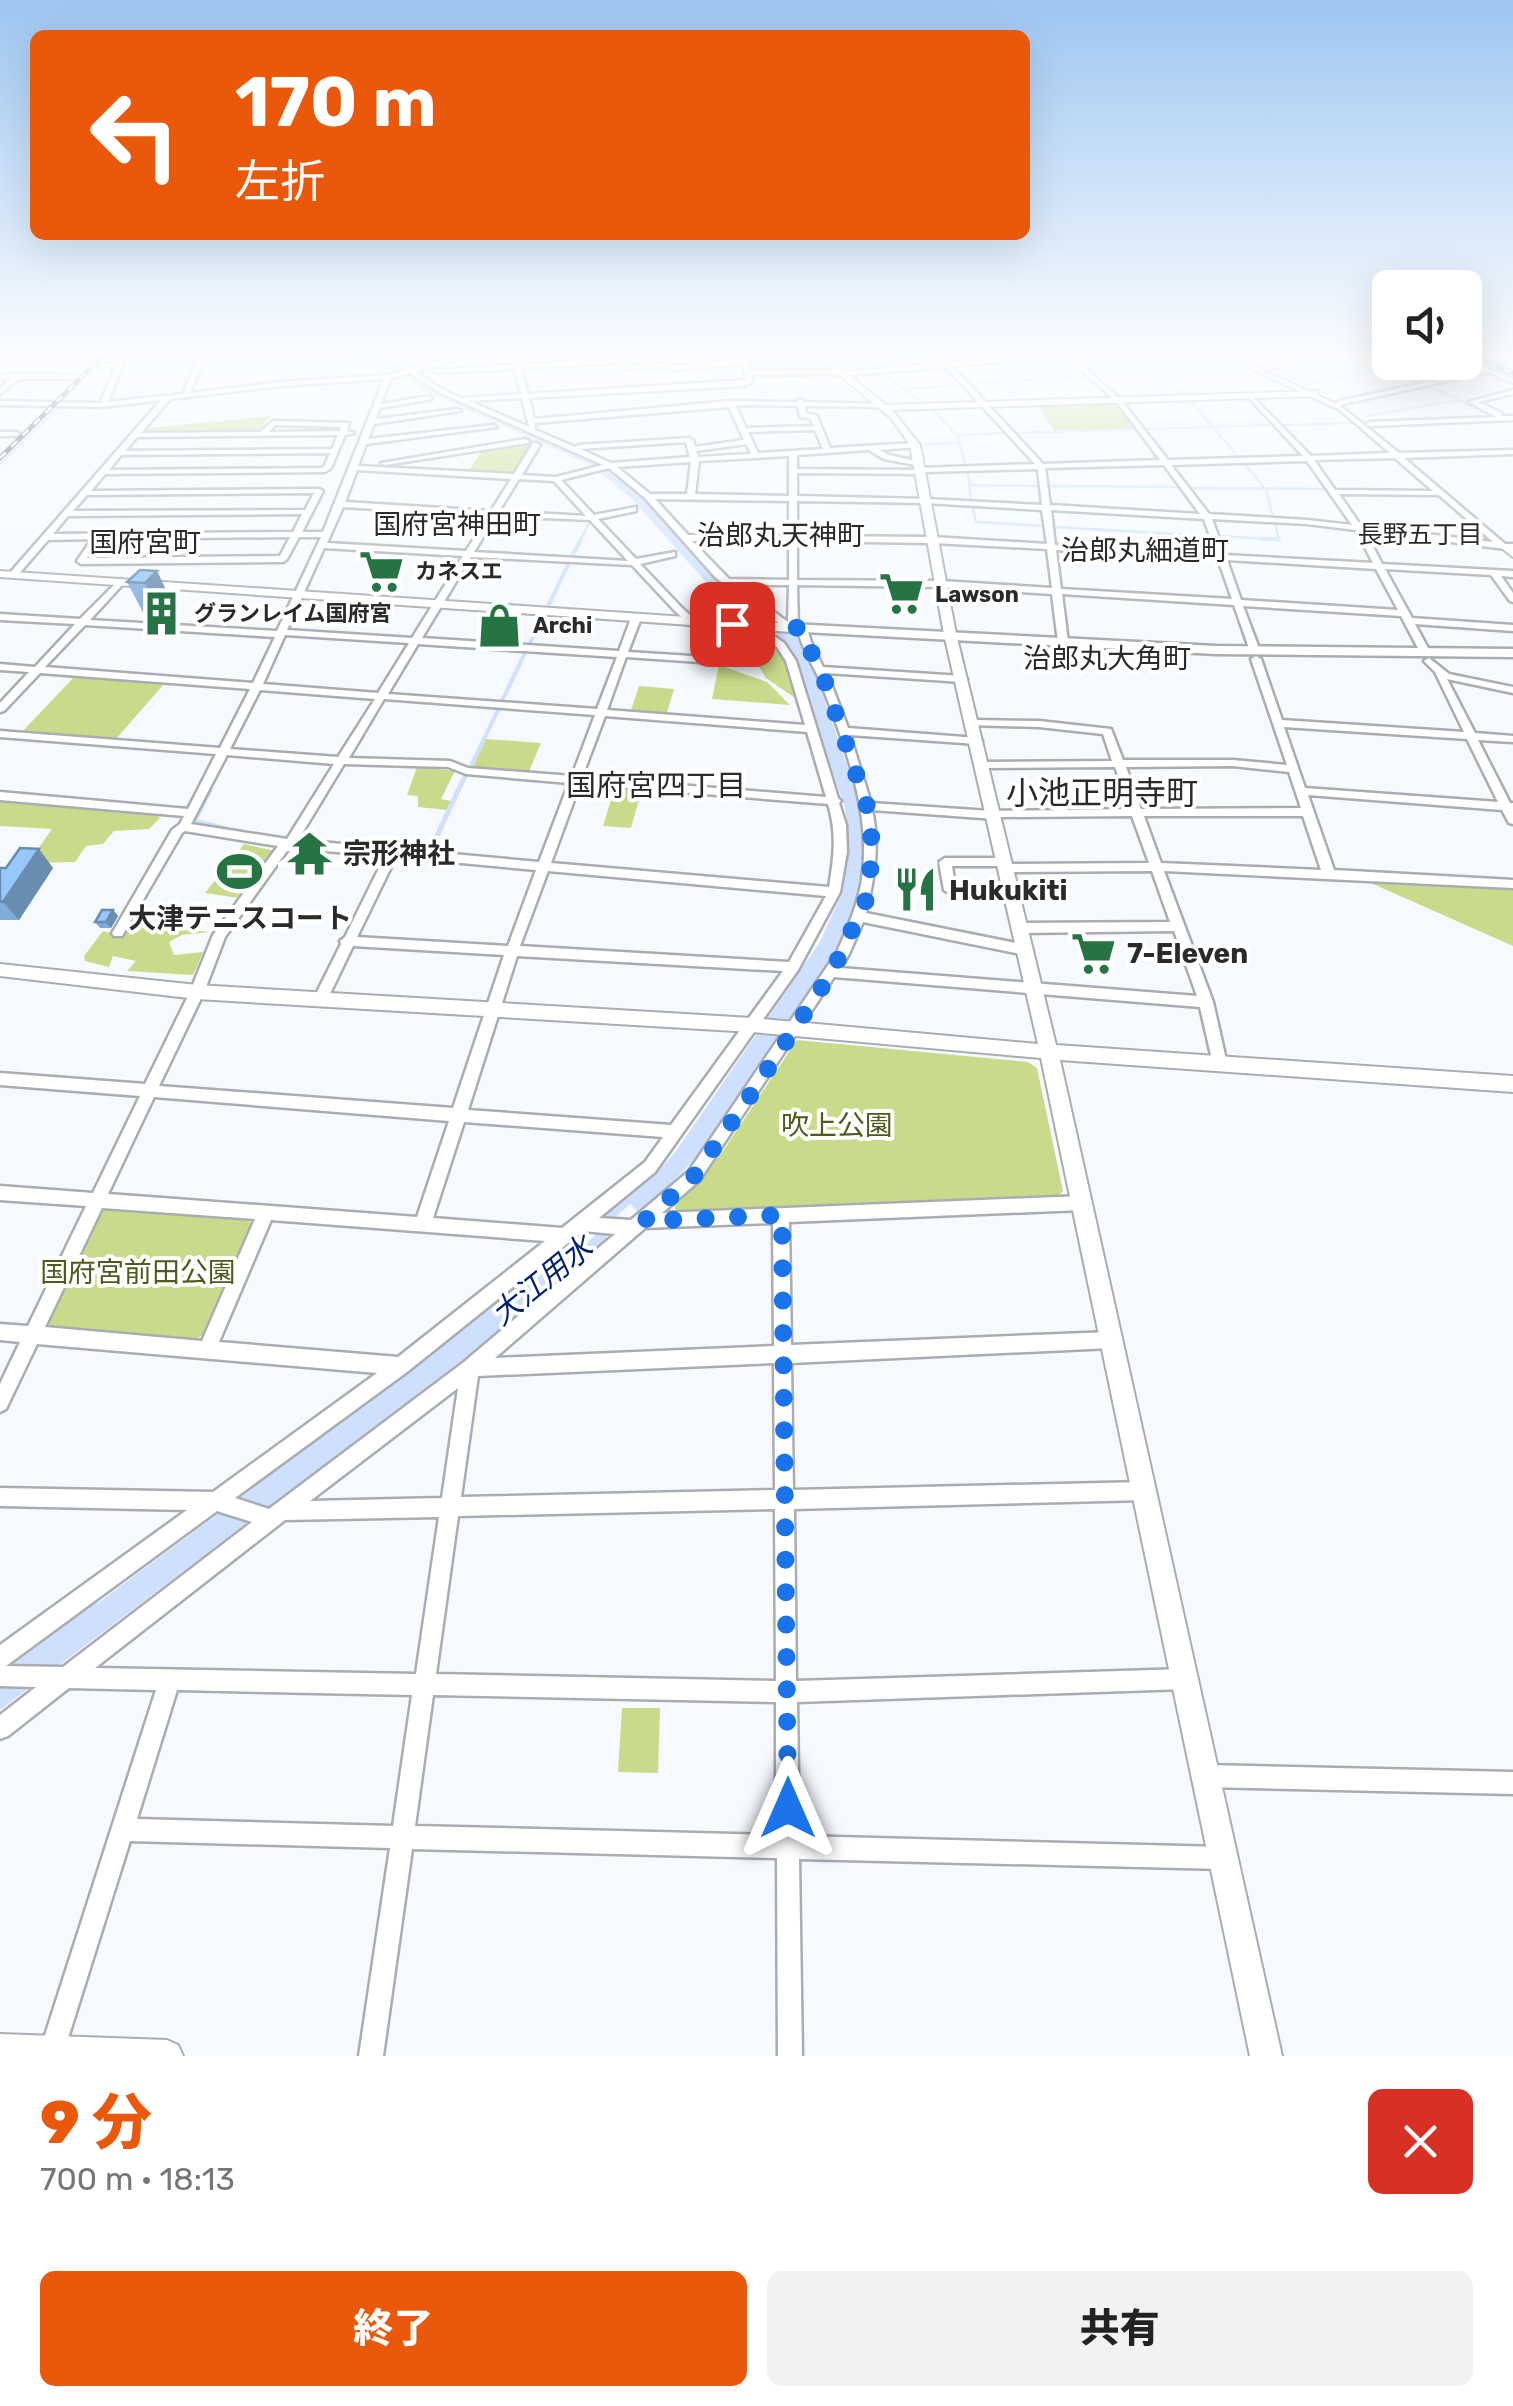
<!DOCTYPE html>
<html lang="ja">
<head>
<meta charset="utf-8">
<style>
	:root { --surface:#fff; --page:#f2f2f2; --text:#222; --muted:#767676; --accent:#ea580c }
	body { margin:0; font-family:Rubik,"Noto Sans JP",sans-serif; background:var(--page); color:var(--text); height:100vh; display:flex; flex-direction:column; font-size:38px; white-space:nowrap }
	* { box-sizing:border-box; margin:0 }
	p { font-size:32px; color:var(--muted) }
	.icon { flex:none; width:55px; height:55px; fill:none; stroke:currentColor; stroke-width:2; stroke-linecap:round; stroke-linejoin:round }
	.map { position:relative; height:2056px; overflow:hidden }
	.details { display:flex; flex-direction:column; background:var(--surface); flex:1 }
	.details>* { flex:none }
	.top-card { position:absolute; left:30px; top:30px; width:1000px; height:210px; border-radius:15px; box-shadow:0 10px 40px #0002; background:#ea580c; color:#fff; overflow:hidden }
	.buttons { position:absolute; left:1372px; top:270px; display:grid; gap:20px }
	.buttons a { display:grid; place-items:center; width:110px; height:110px; border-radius:15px; background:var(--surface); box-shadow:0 10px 40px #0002; font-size:50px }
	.pin { position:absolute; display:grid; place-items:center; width:85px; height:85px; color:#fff; margin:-42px; border-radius:20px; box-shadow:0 5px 15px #0006 }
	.me { position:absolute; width:110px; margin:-55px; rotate:0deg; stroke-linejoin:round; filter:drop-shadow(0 0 8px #0008) }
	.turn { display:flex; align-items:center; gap:35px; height:210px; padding:0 40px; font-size:45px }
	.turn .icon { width:130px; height:130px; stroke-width:2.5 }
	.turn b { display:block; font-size:70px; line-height:85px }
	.round { display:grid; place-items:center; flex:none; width:105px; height:105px; border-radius:15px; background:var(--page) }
	.head { display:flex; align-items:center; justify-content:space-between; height:170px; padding:0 40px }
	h1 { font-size:60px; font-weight:800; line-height:75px; color:var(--accent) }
	.button { display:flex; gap:20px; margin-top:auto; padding:20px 40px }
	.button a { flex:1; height:115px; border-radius:15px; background:var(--accent); color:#fff; font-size:40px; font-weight:800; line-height:115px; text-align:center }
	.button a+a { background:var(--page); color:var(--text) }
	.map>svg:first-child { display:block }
	.green { fill:#c9db8a }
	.water { fill:#cee0fe }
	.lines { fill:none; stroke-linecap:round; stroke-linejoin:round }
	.stream-far2 { stroke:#cee0fe; stroke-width:2.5 }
	.stream-far1 { stroke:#cee0fe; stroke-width:4 }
	.stream { stroke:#cee0fe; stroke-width:5 }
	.minor-casing { stroke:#a9adb1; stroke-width:5 }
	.tertiary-casing { stroke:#a9adb1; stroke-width:4 }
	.secondary-casing { stroke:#a9adb1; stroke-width:5 }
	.minor { fill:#fff; fill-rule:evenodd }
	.tertiary { fill:#fff; fill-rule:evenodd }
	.secondary { fill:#fff; fill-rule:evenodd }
	.rail-casing { stroke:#545658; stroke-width:5 }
	.rail { stroke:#fff; stroke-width:2.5; stroke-dasharray:8; stroke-linecap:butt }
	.wall { fill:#81acda }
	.shaded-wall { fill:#698cb1 }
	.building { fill:#96c8fd; stroke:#698cb1; stroke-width:2.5 }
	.route { stroke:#1a73e8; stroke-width:18; stroke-dasharray:0 32.4 }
	.labels { text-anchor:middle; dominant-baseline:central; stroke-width:8; stroke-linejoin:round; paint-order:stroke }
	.far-poi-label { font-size:22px; font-weight:bold; fill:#282a2b; stroke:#fff; text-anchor:start }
	.far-neighbourhood-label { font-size:25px; fill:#282a2b; stroke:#fff }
	.far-quarter-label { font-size:28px; fill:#282a2b; stroke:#fff }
	.poi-label { font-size:28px; font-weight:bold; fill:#282a2b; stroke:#fff; text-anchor:start }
	.park-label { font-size:28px; fill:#4f5a1b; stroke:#fff }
	.neighbourhood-label { font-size:30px; fill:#282a2b; stroke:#fff }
	.water-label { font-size:30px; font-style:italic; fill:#002273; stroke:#fff }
	.quarter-label { font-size:32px; fill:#282a2b; stroke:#fff }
</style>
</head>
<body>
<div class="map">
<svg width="1513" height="2056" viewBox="0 0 1513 2056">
	<rect width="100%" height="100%" fill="#f6faff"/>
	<path class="green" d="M1113 403 1136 428 1054 431 1038 406Z
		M271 416 257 432 146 431 149 428Z
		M528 442 532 443 512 474 468 472 483 449Z
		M713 629C778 634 781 638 798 700L766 678 752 656 753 650 740 637H731V642L722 644 710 632Z
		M719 665 767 682 790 705 712 699Z
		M75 676 165 683 115 740 21 733Z
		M639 686 674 689 666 716 630 713Z
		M486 739 541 743 528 774 472 769Z
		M417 767 455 771 441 799 451 801 447 810 418 807V796L407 795Z
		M615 787 642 789 631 828 603 826Z
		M0 801 157 815 160 818 149 829 114 831 103 844 86 846 75 862 28 863 52 829 0 826Z
		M244 844 275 851 239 898 205 893Z
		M1364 880 1513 888V946Z
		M134 924 210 932 182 935 169 942 174 955 203 952 193 975 127 971 136 961 113 956 109 967 85 961 84 956 103 931 121 936Z
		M797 1040 1028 1062 1037 1068 1063 1191 1058 1196 678 1213 674 1207 721 1154Z
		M107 1208 247 1218 252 1225 204 1334 195 1340 52 1327 46 1321 98 1212Z
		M622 1708H660L658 1773 618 1772Z"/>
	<path class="water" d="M366 356H377L440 393 604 464 642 495 739 599 795 635 811 661 861 806 866 836 862 885 855 911 832 959 695 1159 640 1214 630 1204 617 1216 603 1244 481 1346 0 1710V1670L95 1600 98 1603 404 1375 572 1239 581 1247 594 1237 607 1209H613L656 1174 676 1151 820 942 843 891 849 839 845 808 793 654 780 639 714 591 631 498 591 465 430 394Z"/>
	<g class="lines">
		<path class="stream-far2" d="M359 356 387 374
			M862 356 877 369
			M1135 356 1186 396
			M1240 356 1289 383
			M1361 356 1421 383
			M876 363 936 357
			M881 372 924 404
			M1093 376 1244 365
			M967 384 1087 376
			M1303 385 1411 362
			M1428 386 1496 416
			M902 389 962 385
			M1495 394 1513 390
			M1482 397 1486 396
			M1191 401 1240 459
			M1335 403 1389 445
			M932 409 958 437 966 467
			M1366 416 1459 400
			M1281 425 1354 423
			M1144 429 1273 425
			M1014 433 1136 429
			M956 435 1006 433
			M925 444 960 443
			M797 456 871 451
			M699 462 789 457
			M1243 462 1265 489
			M0 464 61 405
			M649 465 691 462
			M967 470 970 485 1040 486
			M969 486 971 500
			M1048 486 1181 487
			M1190 488 1327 489
			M1336 489 1432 491
			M1266 490 1273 517
			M972 505 976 522 1044 526
			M1053 527 1211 536
			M1220 536 1279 540 1275 522
			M580 541 589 523"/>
		<path class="stream-far1" d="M1261 539H1279
			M571 558 581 539
			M549 604 569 563
			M528 647 542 618
			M501 703 525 653
			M470 768 498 710
			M462 783 466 775"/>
		<path class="stream" d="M210 790 194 821 227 829
			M233 830 241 832
			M430 851 463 780"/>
		<defs>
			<path id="minor" d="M107 356H113L106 364 120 363 123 365 108 402 183 394 199 356H205L190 393 282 382 388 375 405 370 384 356H391L402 363 404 356H410L407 366 411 369 461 356H470L416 372 445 391 462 398 521 394 515 369 436 373 434 370 514 365 512 356H518L520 365 623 359 628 365 670 363 675 366 741 360 740 356H746L751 371 837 370 840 372 942 363 936 356H942L949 363 1053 356 1050 358 952 366 1043 464 1160 460 1117 402 1065 356H1071L1121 400 1168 460 1303 456 1249 398 1251 395 1311 456 1390 453 1340 410 1245 366 1232 356H1239L1249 364 1336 404 1339 401 1482 370 1465 362V358L1513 379V383L1488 372 1339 405 1399 453 1513 450V454L1404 458 1505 544H1513V550L1365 531 1382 564 1513 571V577L1501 576 1513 593V602L1510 601 1491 575 1385 569 1412 618 1513 625V631L1415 624 1430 652 1425 655 1420 652 1401 616 1243 606 1260 651 1255 654 1250 651 1234 605 1062 594 1068 642 1063 645 1058 642 1052 594 941 587 797 585 798 627 802 625 807 628 811 642 823 667 962 676 967 679 962 682 827 673 848 728 977 738 982 741 977 744 850 735 871 803 990 811 1130 809 1115 767 983 768 978 765 983 762 1112 761 1103 734 1039 727 969 725 968 723 973 720 1039 721 1111 729 1123 760H1233L1287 765 1251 659 1256 656 1261 659 1282 720 1464 732 1435 672 1424 661 1429 658 1449 674 1513 687V693L1447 679 1475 733 1513 736V742L1478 740 1510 803H1513V824L1509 823 1502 810 1308 795 1334 870 1513 880V888L1164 871 1213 1002 1227 1064 1225 1068H1215L1213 1064 1200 1007 834 977 699 1181 662 1213 1082 1196 1088 1198 1090 1203 1088 1208 1082 1210 789 1222 791 1345 1111 1332 1117 1334 1120 1340 1117 1346 1111 1348 791 1363 793 1490 1144 1482 1151 1484 1153 1491 1151 1498 1144 1500 794 1509 796 1681 1185 1669 1192 1672 1195 1679 1192 1686 1185 1689 797 1702 799 1836 1223 1847 1231 1850 1234 1858 1231 1866 1223 1869 799 1859 802 2056H778L777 1858 412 1849 383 2056H359L390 1848 130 1841 64 2051 62 2056H42L40 2051 156 1690 69 1688 8 1736 0 1739V1715L36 1687 0 1686V1645L187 1510 0 1506V1488L213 1492 377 1373 37 1344 6 1409 0 1412V1384L20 1342 0 1340V1324L28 1326 86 1206 0 1200V1186L93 1193 140 1096 0 1085V1073L145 1084 190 992 213 935 278 846 185 831 182 833 122 936H114L112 933 114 930 172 830 180 824 184 816 0 800V792L188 809 216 754 0 737V731L220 748 250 689 40 673 4 711 0 712V703L29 672 0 670V664L35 667 75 624 0 620V614L80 619 120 579 123 580V584L90 620 277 631 321 537H299L287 559 283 562 81 564 77 561 92 539 48 540 16 577H10V573L161 400 103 407 0 405V401L100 403 116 367H98ZM620 363 625 369 668 367 673 370 742 364 746 380 528 394 521 368ZM946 367 1035 464 920 468 916 470 797 469V455L869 450 884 459 921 466V462L889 455 879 450 918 447V443H915L830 448 817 416 806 413 805 406 883 407 881 404 804 402 800 399 797 402 731 401 534 419 529 398 743 386 752 382V375L837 374 840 376ZM409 373 441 393 603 465 556 477 522 475 540 445 536 443H533L514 474 358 466 366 444 497 427 493 425 368 439 374 424 461 411 457 409 376 419 380 408 432 399 430 396 381 404 391 378ZM384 379 323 532H302L323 491 319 489 91 491 105 474 325 472 331 468 345 435 354 433 347 431 349 423 273 421 260 432 141 433 170 399 282 386ZM522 398 529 427 469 401ZM749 405 798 406 800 417 810 418 814 426 746 428 736 406ZM729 407 744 440 695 447 693 440 689 438 579 445 575 447 535 430V423ZM275 425 341 427 340 431 269 432ZM815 430 823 449 758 453 748 432ZM338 435 332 449 125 451 137 437ZM686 442 690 457 611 463 580 449ZM746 444 751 454 698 457 696 451ZM330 453 324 467 321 468 109 470 121 455ZM789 456V496L695 494 699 461ZM1395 458 1433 491 1335 490 1314 460ZM1307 461 1352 525 1307 520 1209 514 1171 465ZM691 462 687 494H650L617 467ZM1164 465 1200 514 1050 505 1045 468ZM609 468 645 498 716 578 788 630 797 628C802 649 814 666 822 685 845 746 872 813 862 879 858 905 847 929 837 952L689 1171 631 1220 599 1218 655 1172 798 970 840 892 847 852 846 825 839 803 841 801 838 798 796 661 784 643 756 623 748 625 777 647 786 661 805 725 607 710 626 657 729 664 734 661 730 651 681 607 640 564 675 556V552L636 559 598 519 636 511V507L594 515 561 480ZM1038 469 1042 505 926 499 797 496V473L920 474 924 472ZM357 470 511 479 491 511 345 502ZM519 479 554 481 586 516 499 511ZM314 493 305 510 73 511 87 495ZM1339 494 1439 495 1493 542 1361 526ZM655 499 789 501V536L688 535ZM797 501 926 503 1042 510 1047 544 933 537 797 536ZM343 507 488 516 466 551 327 543ZM1051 510 1204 519 1216 554 1055 545ZM302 514 293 532 53 534 68 516ZM496 516 590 520 628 561 474 552ZM1212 519 1307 524 1356 530 1373 563 1225 555ZM290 537 280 556 87 558 100 539ZM692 541H789V580L729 579ZM797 541 933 543 1047 549 1052 588 941 581 797 580ZM324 548 463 556 412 638 287 630ZM1056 550 1218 559 1232 599 1061 589ZM471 557 632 565 675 611 722 654 723 658 628 652 641 618 636 615 631 618 619 651 422 638ZM1227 560 1376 569 1398 610 1241 600ZM737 585H789L788 622ZM85 625 275 637 253 683 45 667ZM285 635 409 643 378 693 263 684ZM418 644 617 657 597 709 388 694ZM260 690 375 699 338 757 230 749ZM384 699 595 715 572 776 468 768 450 761 349 758ZM605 716 807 732 826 797 582 777ZM1284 727 1467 739 1498 802 1305 788ZM227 755 334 764 287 839 191 824ZM344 764 448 767 466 774 569 783 539 862 298 840ZM1233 766 1289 772 1301 808 1141 809 1126 767ZM580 784 828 804C837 833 834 857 829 887L551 863ZM872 810 995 819 1000 817 1132 816 1149 863 1011 864 1010 859 1006 858H945L939 862 944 890 950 894H1012L1018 890 1012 886H955L952 866H1002L1003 871 1007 872 1152 871 1170 922 1021 923 1015 928 1021 933 1174 931 1197 996 841 968 849 954 863 922 1026 955 1032 950 1026 945 866 913C874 879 880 845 872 810ZM1144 816H1303L1321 870 1161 863ZM289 848 385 856 345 937 340 941 341 944 313 1000 315 1004H325L353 946 504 955 453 1108 159 1086 204 992 225 937ZM396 857 536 870 508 946 357 937ZM548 871 826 896 789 962 520 946ZM517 956 783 971 671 1125 468 1110ZM154 1097 449 1121 417 1217 108 1194ZM464 1122 663 1137 645 1162 562 1228 433 1218ZM102 1208 255 1219 202 1341 45 1327ZM271 1220 545 1241 398 1357 219 1342ZM773 1223 774 1346 495 1358 645 1228ZM583 1231 615 1234 464 1362 269 1509 235 1498 407 1372ZM774 1363 775 1490 461 1497 478 1376ZM458 1388 442 1498 310 1501ZM775 1509 776 1681 436 1674 458 1516ZM217 1511 252 1522 63 1667 6 1666ZM439 1517 416 1674 95 1668 285 1520ZM177 1690 412 1695 393 1826 137 1819ZM433 1695 776 1702V1835L415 1826Z
				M315 356H350L289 361 286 359Z
				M1319 356H1331L1265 370 1262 368Z
				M0 358H91L94 360 91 362H0Z
				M18 374 76 375 79 377 76 379H19L0 394V388L11 379H0V375Z
				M1513 390V394L1478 402 1502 413V416H1513V420L1370 426 1366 424 1370 422 1497 417 1468 402Z
				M0 432H16L20 434 16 436H0Z
				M525 439 529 441 528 443 385 465 381 463Z
				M1206 1765 1513 1772V1794L1206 1787 1198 1784 1195 1776 1198 1768Z"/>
			<path id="tertiary" d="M817 356H826L886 405 1319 391 1316 396 892 410 920 445 956 634 1056 1045 1513 1076V1092L1060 1060 1282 2056H1250L1041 1058 752 1032 197 999 0 976V964L197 985 752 1018 1038 1044 944 634 910 445 892 419Z
				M1503 545 1513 547V557L1503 549Z
				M0 571 791 624 797 628 791 632 0 577Z
				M0 2034 167 2040 178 2045 183 2056H0Z"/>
			<path id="secondary" d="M791 624 1216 646 1513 649V657L1216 654 786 631V625Z"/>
		</defs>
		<use href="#minor" class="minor-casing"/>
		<use href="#tertiary" class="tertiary-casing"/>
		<use href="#secondary" class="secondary-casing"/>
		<use href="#minor" class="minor"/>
		<use href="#tertiary" class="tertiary"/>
		<use href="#secondary" class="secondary"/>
		<defs>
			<path id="rail" d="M1474 356 1513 373
				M0 458 103 356"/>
		</defs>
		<use href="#rail" class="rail-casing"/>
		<use href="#rail" class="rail"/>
	</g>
	<path class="wall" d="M157 571 174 607 163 620 146 618 127 582Z
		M0 868H53L19 920H0Z
		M113 910 118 916 111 928H100L95 922Z"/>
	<path class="shaded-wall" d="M157 571 174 607 163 620 145 583Z
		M39 849 53 868 19 920 3 902Z
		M113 910 118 916 111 928 106 922Z"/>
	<path class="building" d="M140 570 157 571 145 583 127 582Z
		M20 848 39 849 3 902 0 901V868H6Z
		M102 910H113L106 922H95Z"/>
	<linearGradient id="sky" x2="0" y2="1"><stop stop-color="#9dc6f1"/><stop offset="0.55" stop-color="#fbfdff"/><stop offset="1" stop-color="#fbfdff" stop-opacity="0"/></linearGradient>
	<rect width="1513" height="644" fill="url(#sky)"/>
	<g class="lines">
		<path class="route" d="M732 624 802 628 804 639 821 670 867 806 873 850 866 900 832 972 748 1099 694 1176 644 1221 782 1215 788 1808"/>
	</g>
	<defs>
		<symbol id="supermarket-bare" viewBox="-9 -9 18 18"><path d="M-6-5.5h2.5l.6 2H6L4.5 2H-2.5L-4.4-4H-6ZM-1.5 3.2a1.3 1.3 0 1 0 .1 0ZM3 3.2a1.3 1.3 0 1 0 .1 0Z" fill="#267444" stroke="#fff" stroke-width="2.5" paint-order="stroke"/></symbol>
		<symbol id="building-bare" viewBox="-9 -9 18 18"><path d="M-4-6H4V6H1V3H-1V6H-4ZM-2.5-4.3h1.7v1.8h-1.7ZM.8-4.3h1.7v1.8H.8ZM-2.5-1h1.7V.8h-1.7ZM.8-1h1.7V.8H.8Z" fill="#267444" stroke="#fff" stroke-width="2.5" paint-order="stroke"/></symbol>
		<symbol id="shop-bare" viewBox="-9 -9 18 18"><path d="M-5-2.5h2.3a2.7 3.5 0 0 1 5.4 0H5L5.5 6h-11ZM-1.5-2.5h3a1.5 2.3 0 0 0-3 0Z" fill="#267444" stroke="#fff" stroke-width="2.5" paint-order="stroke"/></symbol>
		<symbol id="temple-bare" viewBox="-9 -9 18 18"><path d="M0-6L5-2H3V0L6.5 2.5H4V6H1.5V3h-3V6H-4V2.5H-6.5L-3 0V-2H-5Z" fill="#267444" stroke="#fff" stroke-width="2.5" paint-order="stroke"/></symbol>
		<symbol id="stadium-bare" viewBox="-9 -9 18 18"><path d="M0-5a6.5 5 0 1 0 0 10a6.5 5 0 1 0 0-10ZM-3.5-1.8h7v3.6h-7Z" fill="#267444" stroke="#fff" stroke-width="2.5" paint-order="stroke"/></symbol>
		<symbol id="restaurant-bare" viewBox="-9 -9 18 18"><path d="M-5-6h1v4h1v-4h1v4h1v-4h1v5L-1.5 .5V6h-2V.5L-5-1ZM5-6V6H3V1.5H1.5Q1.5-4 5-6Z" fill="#267444" stroke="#fff" stroke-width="2.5" paint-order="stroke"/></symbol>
	</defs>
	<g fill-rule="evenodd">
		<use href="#supermarket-bare" x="350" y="540" width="63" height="63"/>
		<use href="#supermarket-bare" x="870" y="562" width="63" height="63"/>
		<use href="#building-bare" x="130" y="582" width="63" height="63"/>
		<use href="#shop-bare" x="468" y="594" width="63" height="63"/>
		<use href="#temple-bare" x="278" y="822" width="63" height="63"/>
		<use href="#stadium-bare" x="208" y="840" width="63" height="63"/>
		<use href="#restaurant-bare" x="884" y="858" width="63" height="63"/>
		<use href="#supermarket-bare" x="1062" y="922" width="63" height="63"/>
	</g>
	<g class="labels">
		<g class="far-poi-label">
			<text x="415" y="571">カネスエ</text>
			<text x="935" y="594">Lawson</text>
			<text x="194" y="613">グランレイム国府宮</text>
			<text x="533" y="625">Archi</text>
		</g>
		<g class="far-neighbourhood-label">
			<text x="1420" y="534">長野五丁目</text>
		</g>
		<g class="far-quarter-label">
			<text x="457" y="524">国府宮神田町</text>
			<text x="781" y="535">治郎丸天神町</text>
			<text x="145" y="542">国府宮町</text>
			<text x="1145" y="550">治郎丸細道町</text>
			<text x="1107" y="658">治郎丸大角町</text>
		</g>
		<g class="poi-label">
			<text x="343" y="853">宗形神社</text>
			<text x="949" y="890">Hukukiti</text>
			<text x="240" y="918" text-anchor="middle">大津テニスコート</text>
			<text x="1127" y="953">7-Eleven</text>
		</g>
		<g class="park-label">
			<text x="837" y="1125">吹上公園</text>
			<text x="138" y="1272">国府宮前田公園</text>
		</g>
		<g class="neighbourhood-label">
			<text x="656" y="786">国府宮四丁目</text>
		</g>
		<g class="water-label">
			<text transform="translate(542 1281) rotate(-39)">大江用水</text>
		</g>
		<g class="quarter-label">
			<text x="1102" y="793">小池正明寺町</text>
		</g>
	</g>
</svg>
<div class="buttons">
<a><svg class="icon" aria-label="sound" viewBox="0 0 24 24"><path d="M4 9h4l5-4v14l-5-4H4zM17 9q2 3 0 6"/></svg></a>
</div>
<div class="pin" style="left:732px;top:624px;background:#d93025"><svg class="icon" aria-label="arrive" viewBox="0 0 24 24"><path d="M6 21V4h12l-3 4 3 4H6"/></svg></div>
<svg class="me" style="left:788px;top:1808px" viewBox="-20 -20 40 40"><path d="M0-17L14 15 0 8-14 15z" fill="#1a73e8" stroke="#fff" stroke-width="4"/></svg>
<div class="top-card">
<div class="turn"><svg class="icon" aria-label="left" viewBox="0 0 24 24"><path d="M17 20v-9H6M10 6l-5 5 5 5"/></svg><div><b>170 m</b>左折</div></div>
</div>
</div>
<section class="details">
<div class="head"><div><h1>9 分</h1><p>700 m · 18:13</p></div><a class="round" style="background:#d93025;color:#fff"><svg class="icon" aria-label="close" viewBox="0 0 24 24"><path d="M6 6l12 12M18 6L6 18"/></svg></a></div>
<div class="button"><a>終了</a><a>共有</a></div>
</section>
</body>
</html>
